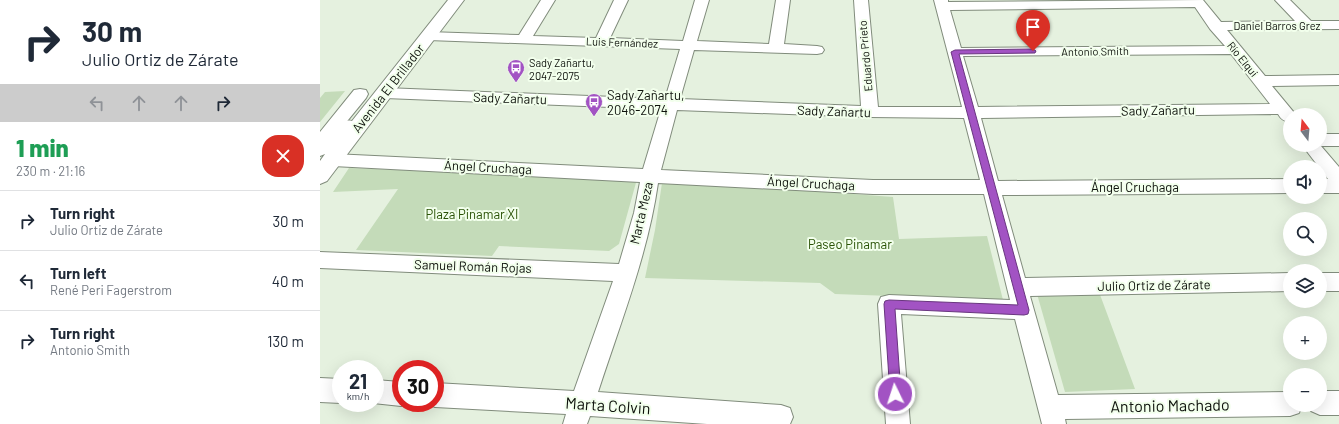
<!DOCTYPE html>
<html lang="en">
<head>
<meta charset="utf-8">
<style>
	:root { --surface:#fff; --page:#f2f2f3; --text:#1f2937; --muted:#747a83; --line:#e0e1e3 }
	body { margin:0; font-family:Barlow,sans-serif; background:var(--page); color:var(--text); height:100vh; display:flex; flex-direction:column; font-size:15px; white-space:nowrap }
	* { box-sizing:border-box; margin:0 }
	p { font-size:13px; color:var(--muted) }
	.icon { flex:none; width:22px; height:22px; fill:none; stroke:currentColor; stroke-width:2; stroke-linecap:round; stroke-linejoin:round }
	.map { position:relative; flex:1; overflow:hidden }
	.sheet { display:flex; flex-direction:column; background:var(--surface); width:320px }
	.sheet>* { flex:none }
	.hud { background:#fff; color:var(--text); overflow:hidden }
	.needle { width:26px; rotate:344deg }
	.fabs { position:absolute; left:963px; top:108px; display:grid; gap:8px }
	.fabs a { display:grid; place-items:center; width:44px; height:44px; border-radius:50%; background:var(--surface); box-shadow:0 4px 16px #0002; font-size:20px }
	.speed { position:absolute; left:12px; top:360px; display:flex; gap:8px; font-size:20px; font-weight:700; text-align:center }
	.speed>* { display:grid; place-content:center; width:52px; height:52px; border-radius:50%; background:var(--surface); box-shadow:0 4px 16px #0002; line-height:1 }
	.speed small { font-size:10px; font-weight:400 }
	.speed .limit { border:6px solid #d22; background:#fff; color:#111 }
	.pin { position:absolute; display:grid; place-items:center; width:34px; height:34px; color:#fff; margin:-41px -17px; border-radius:50% 50% 50% 0; rotate:-45deg; box-shadow:0 0 4px #0007 }
	.pin .icon { rotate:45deg }
	.me { position:absolute; width:44px; margin:-22px; rotate:356deg; stroke-linejoin:round; filter:drop-shadow(0 0 3px #0008) }
	.turn { display:flex; align-items:center; gap:14px; height:84px; padding:0 16px; font-size:18px }
	.turn .icon { width:52px; height:52px; stroke-width:2.5 }
	.turn b { display:block; font-size:28px; line-height:34px }
	.lanes { display:flex; align-items:center; height:38px; padding:0 16px; background:#0003; justify-content:center; gap:20px; direction:ltr }
	.lanes .off { opacity:.35 }
	.round { display:grid; place-items:center; flex:none; width:42px; height:42px; border-radius:16px; background:var(--page) }
	.summary { display:flex; align-items:center; justify-content:space-between; height:68px; padding:0 16px }
	h1 { font-size:24px; font-weight:800; line-height:30px; color:#1e9e55 }
	ul { padding:0; list-style:none }
	li { display:flex; align-items:center; gap:12px; height:60px; padding:0 16px; border-top:1px solid var(--line) }
	li div { flex:1 }
	li b { display:block; font-size:15px }
	li em { font-style:normal }
	main { display:flex; flex:1; min-height:0 }
	.map>svg:first-child { display:block }
	.green { fill:#c4dbb9 }
	.lines { fill:none; stroke-linecap:round; stroke-linejoin:round }
	.minor-casing { stroke:#818c7c; stroke-width:2 }
	.tertiary-casing { stroke:#818c7c; stroke-width:2 }
	.minor { fill:#fff; fill-rule:evenodd }
	.tertiary { fill:#fff; fill-rule:evenodd }
	.route { fill:#a253c3; stroke:#69367f }
	.labels { text-anchor:middle; dominant-baseline:central; stroke-width:4; stroke-linejoin:round; paint-order:stroke }
	.far-street-label { font-size:11px; fill:#0d110b; stroke:#f2ffec }
	.far-poi-label { font-size:11px; fill:#0d110b; stroke:#f2ffec; text-anchor:start }
	.street-label { font-size:13px; fill:#0d110b; stroke:#f2ffec }
	.poi-label { font-size:13px; fill:#0d110b; stroke:#f2ffec; text-anchor:start }
	.park-label { font-size:13px; fill:#295205; stroke:#f2ffec }
	.near-street-label { font-size:16px; fill:#0d110b; stroke:#f2ffec }
</style>
</head>
<body>
<main>
<section class="sheet">
<div class="hud">
<div class="turn"><svg class="icon" aria-label="right" viewBox="0 0 24 24"><path d="M7 20v-9h11M14 6l5 5-5 5"/></svg><div><b>30 m</b>Julio Ortiz de Zárate</div></div>
<div class="lanes"><svg class="icon off" aria-label="left" viewBox="0 0 24 24"><path d="M17 20v-9H6M10 6l-5 5 5 5"/></svg><svg class="icon off" aria-label="ahead" viewBox="0 0 24 24"><path d="M12 20V5M6 11l6-6 6 6"/></svg><svg class="icon off" aria-label="ahead" viewBox="0 0 24 24"><path d="M12 20V5M6 11l6-6 6 6"/></svg><svg class="icon" aria-label="right" viewBox="0 0 24 24"><path d="M7 20v-9h11M14 6l5 5-5 5"/></svg></div>
</div>
<div class="summary"><div><h1>1 min</h1><p>230 m · 21:16</p></div><a class="round" style="background:#d93025;color:#fff"><svg class="icon" aria-label="close" viewBox="0 0 24 24"><path d="M6 6l12 12M18 6L6 18"/></svg></a></div>
<ul>
<li><svg class="icon" aria-label="right" viewBox="0 0 24 24"><path d="M7 20v-9h11M14 6l5 5-5 5"/></svg><div><b>Turn right</b><p>Julio Ortiz de Zárate</p></div><em>30 m</em></li>
<li><svg class="icon" aria-label="left" viewBox="0 0 24 24"><path d="M17 20v-9H6M10 6l-5 5 5 5"/></svg><div><b>Turn left</b><p>René Peri Fagerstrom</p></div><em>40 m</em></li>
<li><svg class="icon" aria-label="right" viewBox="0 0 24 24"><path d="M7 20v-9h11M14 6l5 5-5 5"/></svg><div><b>Turn right</b><p>Antonio Smith</p></div><em>130 m</em></li>
</ul>
</section>
<div class="map">
<svg width="1019" height="424" viewBox="0 0 1019 424">
	<rect width="100%" height="100%" fill="#e5f1df"/>
	<path class="green" d="M25 91 0 122V98L5 92Z
		M29 168 317 179 299 244 289 251 179 246 172 256 36 250 78 189 13 192Z
		M342 183 426 186 573 197 579 239 667 236 683 300 515 294 500 283 325 278 335 230Z
		M779 292 815 389 745 392 717 294Z"/>
	<g class="lines">
		<defs>
			<path id="minor" d="M221 0H235L213 36 276 38 294 0H308L290 38 363 41 375 0H389L377 41 449 44 456 0H470L464 44 497 46 502 47 504 50 502 53 497 54 374 50 360 99 541 106 534 0H548L558 107H642L614 0H628V2L883 0 901 22 975 21 955 0H970L991 21H1019V29L907 30 945 76 1019 75V85L952 86 976 115H970V121C964 122 961 119 958 114L661 118 678 181 970 179V193L682 195 705 278 970 273V291L710 296 738 395 970 392V405H982L979 413 970 416 745 419 746 424H722L695 319 581 314 590 424H566L558 304 561 297 569 295 690 300 664 194H553L338 183C328 254 300 324 278 392L461 405 470 408 473 417 470 424H387L270 416 267 424H243L246 414 115 407 107 403H115V383L254 391 293 281 0 268V252L299 264 314 213 320 182 13 166 7 164 4 160 7 156 13 154 323 169 341 109 65 98 59 97 57 93 59 89 65 88 345 99 360 49 108 40 103 39 101 36 103 33 108 32 199 35ZM875 7 890 29 905 46 641 48 630 10ZM911 54 950 104 658 107 643 56ZM357 110 550 117 644 118 660 180H553L341 170Z
				M40 89 46 90 48 94 46 98 6 147 0 149V132L34 90Z
				M1000 134H1019V146H1001L1019 167V193H1000V179H1008L982 145H1000Z
				M1000 273H1019V291H1000Z
				M0 378 21 379V403L0 402Z
				M55 380 81 382V403H88L81 406 53 403H55Z
				M1000 391H1019V415H1000L991 411 989 405H1000Z"/>
			<path id="tertiary" d="M128 0H144L7 181 0 184V161L5 154 0 156V139C8 132 20 118 32 121Z"/>
		</defs>
		<use href="#minor" class="minor-casing"/>
		<use href="#tertiary" class="tertiary-casing"/>
		<use href="#minor" class="minor"/>
		<use href="#tertiary" class="tertiary"/>
	</g>
	<path class="route" d="M713 49 716 51 715 53 639 54 709 310 708 314 704 315 575 309 581 394 579 398 575 400 571 398 570 394 564 304 565 301 569 300 698 305 631 52 635 50Z"/>
	<defs>
		<symbol id="bus-pin" viewBox="-11 -11 22 30"><path d="M0 17L-7.5 6A9.5 9.5 0 1 1 7.5 6Z" fill="#a253c3" stroke="#f2ffec"/><path d="M-5-6H5V4H4V6H2V4H-2V6H-4V4H-5ZM-3.5-4V0h7V-4ZM-3.5 1.2v1.5H-2V1.2ZM2 1.2v1.5H3.5V1.2Z" fill="#fff"/></symbol>
	</defs>
	<g fill-rule="evenodd">
		<use href="#bus-pin" x="186" y="58" width="20" height="27"/>
		<use href="#bus-pin" x="264" y="92" width="20" height="27"/>
	</g>
	<g class="labels">
		<g class="far-street-label">
			<text x="957" y="25">Daniel Barros Grez</text>
			<text transform="translate(302 42) rotate(2)">Luis Fernández</text>
			<text transform="translate(775 51) rotate(-1)">Antonio Smith</text>
			<text transform="translate(545 56) rotate(-95)">Eduardo Prieto</text>
			<text transform="translate(923 59) rotate(51)">Río Elqui</text>
		</g>
		<g class="far-poi-label">
			<text x="209" y="62">Sady Zañartu,<tspan x="209" dy="13">2047-2075</tspan></text>
		</g>
		<g class="street-label">
			<text transform="translate(68 88) rotate(-52)">Avenida El Brillador</text>
			<text transform="translate(190 98) rotate(2)">Sady Zañartu</text>
			<text transform="translate(838 110) rotate(-1)">Sady Zañartu</text>
			<text transform="translate(514 111) rotate(2)">Sady Zañartu</text>
			<text transform="translate(168 167) rotate(3)">Ángel Cruchaga</text>
			<text transform="translate(491 183) rotate(3)">Ángel Cruchaga</text>
			<text x="815" y="187">Ángel Cruchaga</text>
			<text transform="translate(321 213) rotate(-77)">Marta Meza</text>
			<text transform="translate(153 266) rotate(2)">Samuel Román Rojas</text>
			<text transform="translate(834 285) rotate(-1)">Julio Ortiz de Zárate</text>
		</g>
		<g class="poi-label">
			<text x="287" y="95">Sady Zañartu,<tspan x="287" dy="15">2046-2074</tspan></text>
		</g>
		<g class="park-label">
			<text x="152" y="214">Plaza Pinamar XI</text>
			<text x="530" y="244">Paseo Pinamar</text>
		</g>
		<g class="near-street-label">
			<text transform="translate(288 405) rotate(4)">Marta Colvin</text>
			<text transform="translate(850 405) rotate(-1)">Antonio Machado</text>
		</g>
	</g>
</svg>
<div class="fabs">
<a><svg class="needle" viewBox="-14 -14 28 28"><path d="M0-13l5 13h-10z" fill="#e53935"/><path d="M0 13l5-13h-10z" fill="#747a83"/></svg></a>
<a><svg class="icon" aria-label="sound" viewBox="0 0 24 24"><path d="M4 9h4l5-4v14l-5-4H4zM17 9q2 3 0 6"/></svg></a>
<a><svg class="icon" aria-label="search" viewBox="0 0 24 24"><circle cx="10" cy="10" r="6"/><path d="M15 15l6 6"/></svg></a>
<a><svg class="icon" aria-label="layers" viewBox="0 0 24 24"><path d="M12 4l9 5-9 5-9-5zM3 14l9 5 9-5"/></svg></a>
<a>+</a>
<a>−</a>
</div>
<div class="speed"><div>21<small>km/h</small></div><div class="limit">30</div></div>
<div class="pin" style="left:713px;top:51px;background:#d93025"><svg class="icon" aria-label="arrive" viewBox="0 0 24 24"><path d="M6 21V4h12l-3 4 3 4H6"/></svg></div>
<svg class="me" style="left:575px;top:394px" viewBox="-20 -20 40 40"><circle r="17" fill="#a253c3" stroke="#fff" stroke-width="3"/><path d="M0-11L8 9 0 5-8 9z" fill="#fff"/></svg>
</div>
</main>
</body>
</html>
